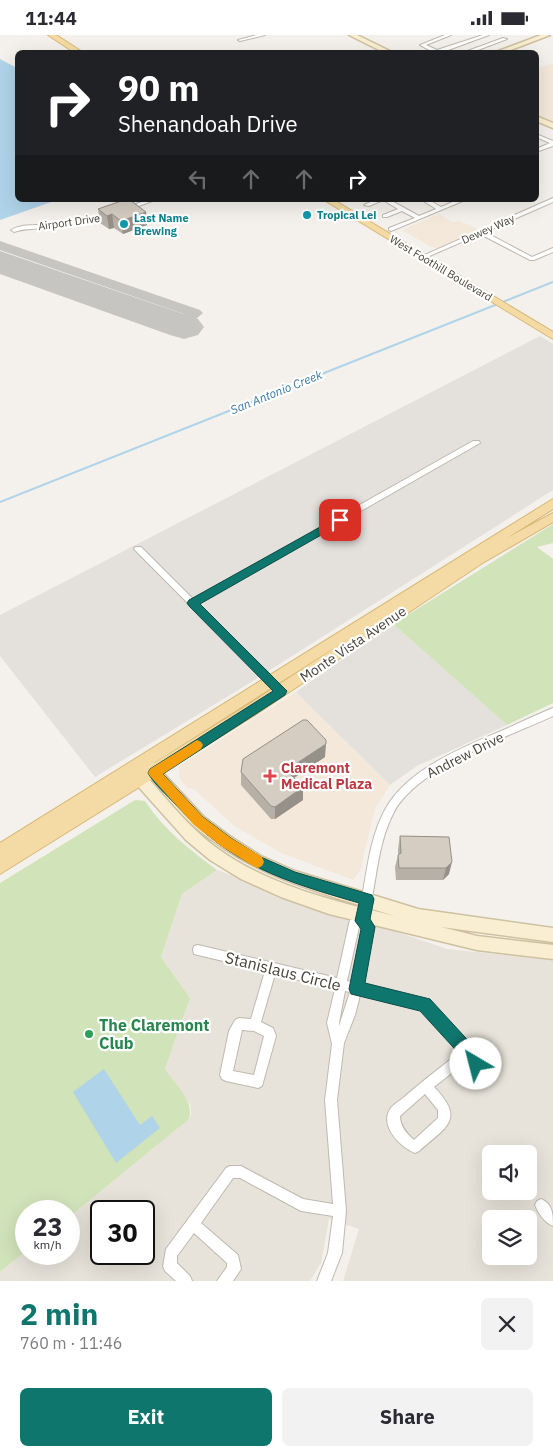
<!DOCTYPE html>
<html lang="en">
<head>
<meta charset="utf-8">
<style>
	:root { --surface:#fff; --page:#f2f2f3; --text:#2b2b33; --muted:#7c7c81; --accent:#0f766e }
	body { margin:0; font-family:"IBM Plex Sans",sans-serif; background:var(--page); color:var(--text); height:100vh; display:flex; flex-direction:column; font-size:19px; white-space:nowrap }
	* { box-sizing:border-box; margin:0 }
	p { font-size:16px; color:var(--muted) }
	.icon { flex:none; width:28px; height:28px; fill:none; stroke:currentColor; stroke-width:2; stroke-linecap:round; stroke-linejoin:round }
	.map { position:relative; height:1246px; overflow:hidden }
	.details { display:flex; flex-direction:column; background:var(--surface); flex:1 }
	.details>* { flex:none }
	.top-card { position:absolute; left:15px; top:15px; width:524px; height:152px; border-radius:8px; box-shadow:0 5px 20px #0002; background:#202124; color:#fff; overflow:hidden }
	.tools { position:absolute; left:482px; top:1110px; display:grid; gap:10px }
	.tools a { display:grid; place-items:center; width:55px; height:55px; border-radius:8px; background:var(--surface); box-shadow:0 5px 20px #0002; font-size:25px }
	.speed { position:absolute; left:15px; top:1165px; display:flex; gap:10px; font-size:25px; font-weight:700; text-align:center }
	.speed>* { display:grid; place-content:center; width:65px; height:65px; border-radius:50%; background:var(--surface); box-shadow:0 5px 20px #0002; line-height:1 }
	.speed small { font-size:12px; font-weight:400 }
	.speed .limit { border:2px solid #111; border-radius:8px; background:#fff; color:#111 }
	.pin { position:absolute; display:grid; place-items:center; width:42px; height:42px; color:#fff; margin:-21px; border-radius:10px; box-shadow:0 2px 8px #0006 }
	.me { position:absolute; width:55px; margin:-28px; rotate:323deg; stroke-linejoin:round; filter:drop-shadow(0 0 4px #0008) }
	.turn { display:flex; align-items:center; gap:18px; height:105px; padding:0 20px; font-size:22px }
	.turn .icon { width:65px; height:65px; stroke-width:2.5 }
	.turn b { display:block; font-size:35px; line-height:42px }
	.lanes { display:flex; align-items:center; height:48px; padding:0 20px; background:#0003; justify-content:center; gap:25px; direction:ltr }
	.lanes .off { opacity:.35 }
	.round { display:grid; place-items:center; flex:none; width:52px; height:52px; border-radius:8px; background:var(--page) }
	.summary { display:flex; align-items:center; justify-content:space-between; height:85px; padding:0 20px }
	h1 { font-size:30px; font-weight:800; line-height:38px; color:var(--accent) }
	.button { display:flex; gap:10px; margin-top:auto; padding:10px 20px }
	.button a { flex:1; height:58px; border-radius:8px; background:var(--accent); color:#fff; font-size:20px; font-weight:800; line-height:58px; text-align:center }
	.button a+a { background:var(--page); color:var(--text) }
	.status { display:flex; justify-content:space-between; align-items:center; height:35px; padding:0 25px; background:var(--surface); direction:ltr }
	.status svg { height:14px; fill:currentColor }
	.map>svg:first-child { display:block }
	.residential { fill:#e7e3da; fill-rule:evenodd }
	.commercial { fill:#f3e8da }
	.industrial { fill:#e4e1dd }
	.green { fill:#d1e3b9 }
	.water { fill:#afd3e9 }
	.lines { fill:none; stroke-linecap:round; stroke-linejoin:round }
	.stream { stroke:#afd3e9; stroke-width:2 }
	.taxiway { fill:#c6c5c2; fill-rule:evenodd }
	.runway { fill:#c6c5c2; fill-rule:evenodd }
	.street-casing { stroke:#bfb9af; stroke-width:2 }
	.secondary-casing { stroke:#cec1a0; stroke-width:3 }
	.primary-casing { stroke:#d8b876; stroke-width:2 }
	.street { fill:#fff; fill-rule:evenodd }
	.secondary { fill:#f9eed1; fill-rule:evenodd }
	.primary { fill:#f4dba5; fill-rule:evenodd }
	.wall { fill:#b7b0a7 }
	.shaded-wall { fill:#959088 }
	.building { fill:#d5cdc2; stroke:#959088 }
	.route { fill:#0f766e; stroke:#0a4d48 }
	.slow { fill:#f59e0b }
	.culture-dot { fill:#0f9aa8; stroke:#fff; stroke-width:2 }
	.health-dot { fill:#e0444e; stroke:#fff; stroke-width:2 }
	.leisure-dot { fill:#2e9e5b; stroke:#fff; stroke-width:2 }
	.labels { text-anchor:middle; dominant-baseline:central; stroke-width:4.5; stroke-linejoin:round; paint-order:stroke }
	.far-culture-label { font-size:11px; font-weight:bold; fill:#0d838f; stroke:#fff; text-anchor:start }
	.far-street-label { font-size:11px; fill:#48423a; stroke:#fff }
	.far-water-label { font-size:12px; font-style:italic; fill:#3c79a1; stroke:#fff }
	.street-label { font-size:14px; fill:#48423a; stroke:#fff }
	.health-label { font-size:14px; font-weight:bold; fill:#be3a42; stroke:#fff; text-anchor:start }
	.near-street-label { font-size:16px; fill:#48423a; stroke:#fff }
	.near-leisure-label { font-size:16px; font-weight:bold; fill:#27864d; stroke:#fff; text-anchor:start }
</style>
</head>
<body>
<div class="status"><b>11:44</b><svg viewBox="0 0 49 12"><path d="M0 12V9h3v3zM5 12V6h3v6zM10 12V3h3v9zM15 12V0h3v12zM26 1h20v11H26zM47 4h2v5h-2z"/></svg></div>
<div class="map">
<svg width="553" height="1246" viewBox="0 0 553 1246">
	<rect width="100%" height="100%" fill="#f4f1ec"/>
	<path class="residential" d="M217 835 447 914 553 925V1246H343L359 1194 329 1184 321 1228 310 1246H0V1237L26 1216V1219H69V1182L188 1085 191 1079V1071L165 1034 190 963 161 922 182 859ZM491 1119H529V1156H491ZM101 1176H144V1219H101ZM491 1184H529V1221H491Z"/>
	<path class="commercial" d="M553 28V87L536 79V34Z
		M439 179 452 187 460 186 480 195 438 213 431 212 402 195Z
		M296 657 390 750 375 773 360 836 353 845 281 818 234 791 195 755 186 752 179 742V731Z"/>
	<path class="industrial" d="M540 301 553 309V455L253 646 95 742 0 621V580Z
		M393 589 507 690 417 731 390 750 296 657Z"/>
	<path class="green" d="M553 489V508L537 512 553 524V668L507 690 393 589Z
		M135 765 145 766C164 795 190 815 217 835L182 859 161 922 190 963 165 1034C174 1048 197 1068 188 1085L69 1182V1176H26V1216L0 1237V848Z"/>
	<path class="water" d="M0 24 17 33 18 165H57L0 185Z
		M104 1034 140 1090 152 1081 160 1093 116 1128 73 1057Z"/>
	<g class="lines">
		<path class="stream" d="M0 467 553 247"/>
		<path class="taxiway" d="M0 206 200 275 203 278 185 293H175L172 290 184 279 0 215Z"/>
		<path class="runway" d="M0 216 198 284 204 292 198 300 184 304 170 300 0 239Z"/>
		<defs>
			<path id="street" d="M257 0H265L240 6 238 5Z
				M445 0H451L426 10 437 15 483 0H489L440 18H432L433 17 420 10Z
				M503 3 507 4 470 18H462Z
				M536 99 553 106V111L536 117V114L550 108 536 102Z
				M553 163V167L485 197 532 222 553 213V217L534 225H530L480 199 425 223 420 222Z
				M147 165H155L128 175 123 174Z
				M375 165H383L369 171 364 170Z
				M383 165H390L419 181 436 174 422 165H429L441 172 457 165H465L391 196 389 195V193L415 183 402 176 387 182H383V180L398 174Z
				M109 178 112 180 111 181C91 187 70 191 49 193 37 194 25 193 14 197L11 195C22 188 38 191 50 189 70 187 90 183 109 178Z
				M473 406H479L480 408 198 569 284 653 285 656 284 659H278L134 514 135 512H141L193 564Z
				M553 673V681C508 702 415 733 393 779 379 806 377 839 371 868L370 871 366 873 362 871 361 868C367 836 370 801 386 773 408 733 468 710 508 693 523 686 538 679 553 673Z
				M362 881 366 882 373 893 363 949 429 966 473 1014 488 1040 486 1044 482 1046 478 1044 467 1026 434 1052C466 1085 446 1092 419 1116L415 1118C401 1112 381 1093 389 1076 391 1071 398 1067 403 1063 421 1047 441 1032 460 1017L422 975 360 960 355 980 344 1008 337 1065 346 1176 342 1218 331 1246H317L328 1218 333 1181 301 1176 240 1143H233L201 1188 238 1220 241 1234 233 1246H217L227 1232V1228L194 1198 177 1221V1228L190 1241 192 1246H176L165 1236 163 1231 166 1214 226 1133 230 1131H241L303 1164 333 1169 325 1065 332 1009 327 988 335 954 275 939 261 987 273 993 276 1001 262 1051 258 1053 226 1046 222 1044 220 1040 229 996 235 985 239 983 251 984 265 936 198 920 194 919 193 915 194 911 198 910 337 943 349 889 350 885ZM359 892H360L362 894 352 947 347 946ZM345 956 350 957 339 991V988ZM242 995 254 996 264 1001 254 1040 233 1036ZM425 1059 438 1075V1083L414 1105C406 1098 400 1091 400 1081Z
				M541 1164C553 1169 553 1180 553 1191 545 1188 538 1178 535 1170L537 1166Z"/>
			<path id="secondary" d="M349 0H357L394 18H385Z
				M541 0H550L503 18H493Z
				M536 81 553 88V93L536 86Z
				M146 723 151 725 204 782 231 802 261 821 295 836 418 874 553 893V907L441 892 477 901 553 910V924L477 915 329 879 281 862 241 844 210 825 186 805 128 740 126 736 128 732 133 730 138 732C164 760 189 794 221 816 273 852 334 866 395 881 321 858 256 843 195 792 176 775 159 752 141 733L139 729 141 725Z"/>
			<path id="primary" d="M48 0H56L84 18H75Z
				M324 165H334L553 297V304Z
				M553 464V474L505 504 553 478V487L481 529 258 678 0 839V808ZM362 595 248 670 132 742Z"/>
		</defs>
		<use href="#street" class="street-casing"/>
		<use href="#secondary" class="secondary-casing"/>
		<use href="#primary" class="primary-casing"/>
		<use href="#street" class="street"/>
		<use href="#secondary" class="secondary"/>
		<use href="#primary" class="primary"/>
	</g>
	<path class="wall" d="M98 174 146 177 147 190 123 199 114 193 109 194 100 188Z
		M325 722 294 743 303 752V765L275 784H271L241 750V737Z
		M400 801 449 802V839L443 845H396L395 832 398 820V814Z"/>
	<path class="shaded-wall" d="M146 177 147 190 123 199 121 186Z
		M112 179 114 193 109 194 107 181Z
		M326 709 325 722 291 745 290 739 291 732Z
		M303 752V765L275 784V772Z
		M452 827 449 839 443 845 446 833Z"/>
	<path class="building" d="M124 165H130L146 177 121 186 112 179 107 181 98 174Z
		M303 685H307L326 705V709L291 732 290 739 303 752 275 772 271 771 241 737 243 724Z
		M400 801 449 802 452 827 446 833H399L398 820 401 818Z"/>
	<path class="route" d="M340 481 344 482V487L200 569 287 656 285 660 163 739 203 782 231 803 261 822 295 837 372 860 374 864 370 884 375 892 365 948 430 964 475 1013 483 1029 481 1034 476 1037 470 1034 464 1024 420 976 351 959 349 954 361 894 355 886 359 868C283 846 231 830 176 770 167 760 154 749 148 738L150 734 273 656 189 571 187 568 189 565Z"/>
	<path class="slow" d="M197 705 201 707 203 710 201 714 163 739 203 782 231 803 262 822 264 827 262 831 258 833 253 831 221 811 194 790 150 741 148 738 150 734Z"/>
	<g class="culture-dot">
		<circle cx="307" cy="180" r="5"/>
		<circle cx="124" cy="189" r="5"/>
	</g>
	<path class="health-dot" d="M267.5 733.5h5v5h5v5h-5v5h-5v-5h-5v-5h5z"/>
	<circle class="leisure-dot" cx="89" cy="999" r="5"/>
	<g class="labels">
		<g class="far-culture-label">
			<text x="317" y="180">Tropical Lei</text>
			<text x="134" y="183">Last Name<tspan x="134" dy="13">Brewing</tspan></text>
		</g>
		<g class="far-street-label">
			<text transform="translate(69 187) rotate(-8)">Airport Drive</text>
			<text transform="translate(488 194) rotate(-24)">Dewey Way</text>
			<text transform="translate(441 233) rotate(31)">West Foothill Boulevard</text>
		</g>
		<g class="far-water-label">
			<text transform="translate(276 357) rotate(-22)">San Antonio Creek</text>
		</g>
		<g class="street-label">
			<text transform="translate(353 609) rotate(-34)">Monte Vista Avenue</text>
			<text transform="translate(465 720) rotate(-27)">Andrew Drive</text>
		</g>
		<g class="health-label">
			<text x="281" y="733">Claremont<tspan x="281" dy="16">Medical Plaza</tspan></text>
		</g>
		<g class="near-street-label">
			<text transform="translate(283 936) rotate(14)">Stanislaus Circle</text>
		</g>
		<g class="near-leisure-label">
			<text x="99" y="990">The Claremont<tspan x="99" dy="18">Club</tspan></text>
		</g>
	</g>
</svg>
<div class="tools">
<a><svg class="icon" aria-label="sound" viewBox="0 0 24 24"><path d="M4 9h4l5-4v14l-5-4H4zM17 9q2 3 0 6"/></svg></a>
<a><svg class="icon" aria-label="layers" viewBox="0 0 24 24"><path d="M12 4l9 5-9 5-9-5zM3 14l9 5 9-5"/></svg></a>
</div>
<div class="speed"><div>23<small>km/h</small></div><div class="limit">30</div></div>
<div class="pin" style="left:340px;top:485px;background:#d93025"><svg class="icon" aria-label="arrive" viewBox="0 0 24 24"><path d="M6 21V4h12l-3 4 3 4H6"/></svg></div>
<svg class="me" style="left:476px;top:1029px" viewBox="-20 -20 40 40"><circle r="19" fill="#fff"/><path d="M0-13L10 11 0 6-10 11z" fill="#0f766e"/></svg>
<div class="top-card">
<div class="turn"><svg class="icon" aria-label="right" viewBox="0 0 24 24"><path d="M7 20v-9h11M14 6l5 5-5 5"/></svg><div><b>90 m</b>Shenandoah Drive</div></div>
<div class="lanes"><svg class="icon off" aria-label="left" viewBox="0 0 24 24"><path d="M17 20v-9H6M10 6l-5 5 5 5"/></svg><svg class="icon off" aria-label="ahead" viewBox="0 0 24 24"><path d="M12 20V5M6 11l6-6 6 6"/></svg><svg class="icon off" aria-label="ahead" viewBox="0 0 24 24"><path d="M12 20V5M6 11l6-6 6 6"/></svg><svg class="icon" aria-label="right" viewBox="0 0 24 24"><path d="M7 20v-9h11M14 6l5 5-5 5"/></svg></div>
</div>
</div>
<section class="details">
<div class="summary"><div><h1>2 min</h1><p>760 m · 11:46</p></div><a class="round"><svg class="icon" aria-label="close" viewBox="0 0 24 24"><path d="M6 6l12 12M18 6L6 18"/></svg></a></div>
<div class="button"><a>Exit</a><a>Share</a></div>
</section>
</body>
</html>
